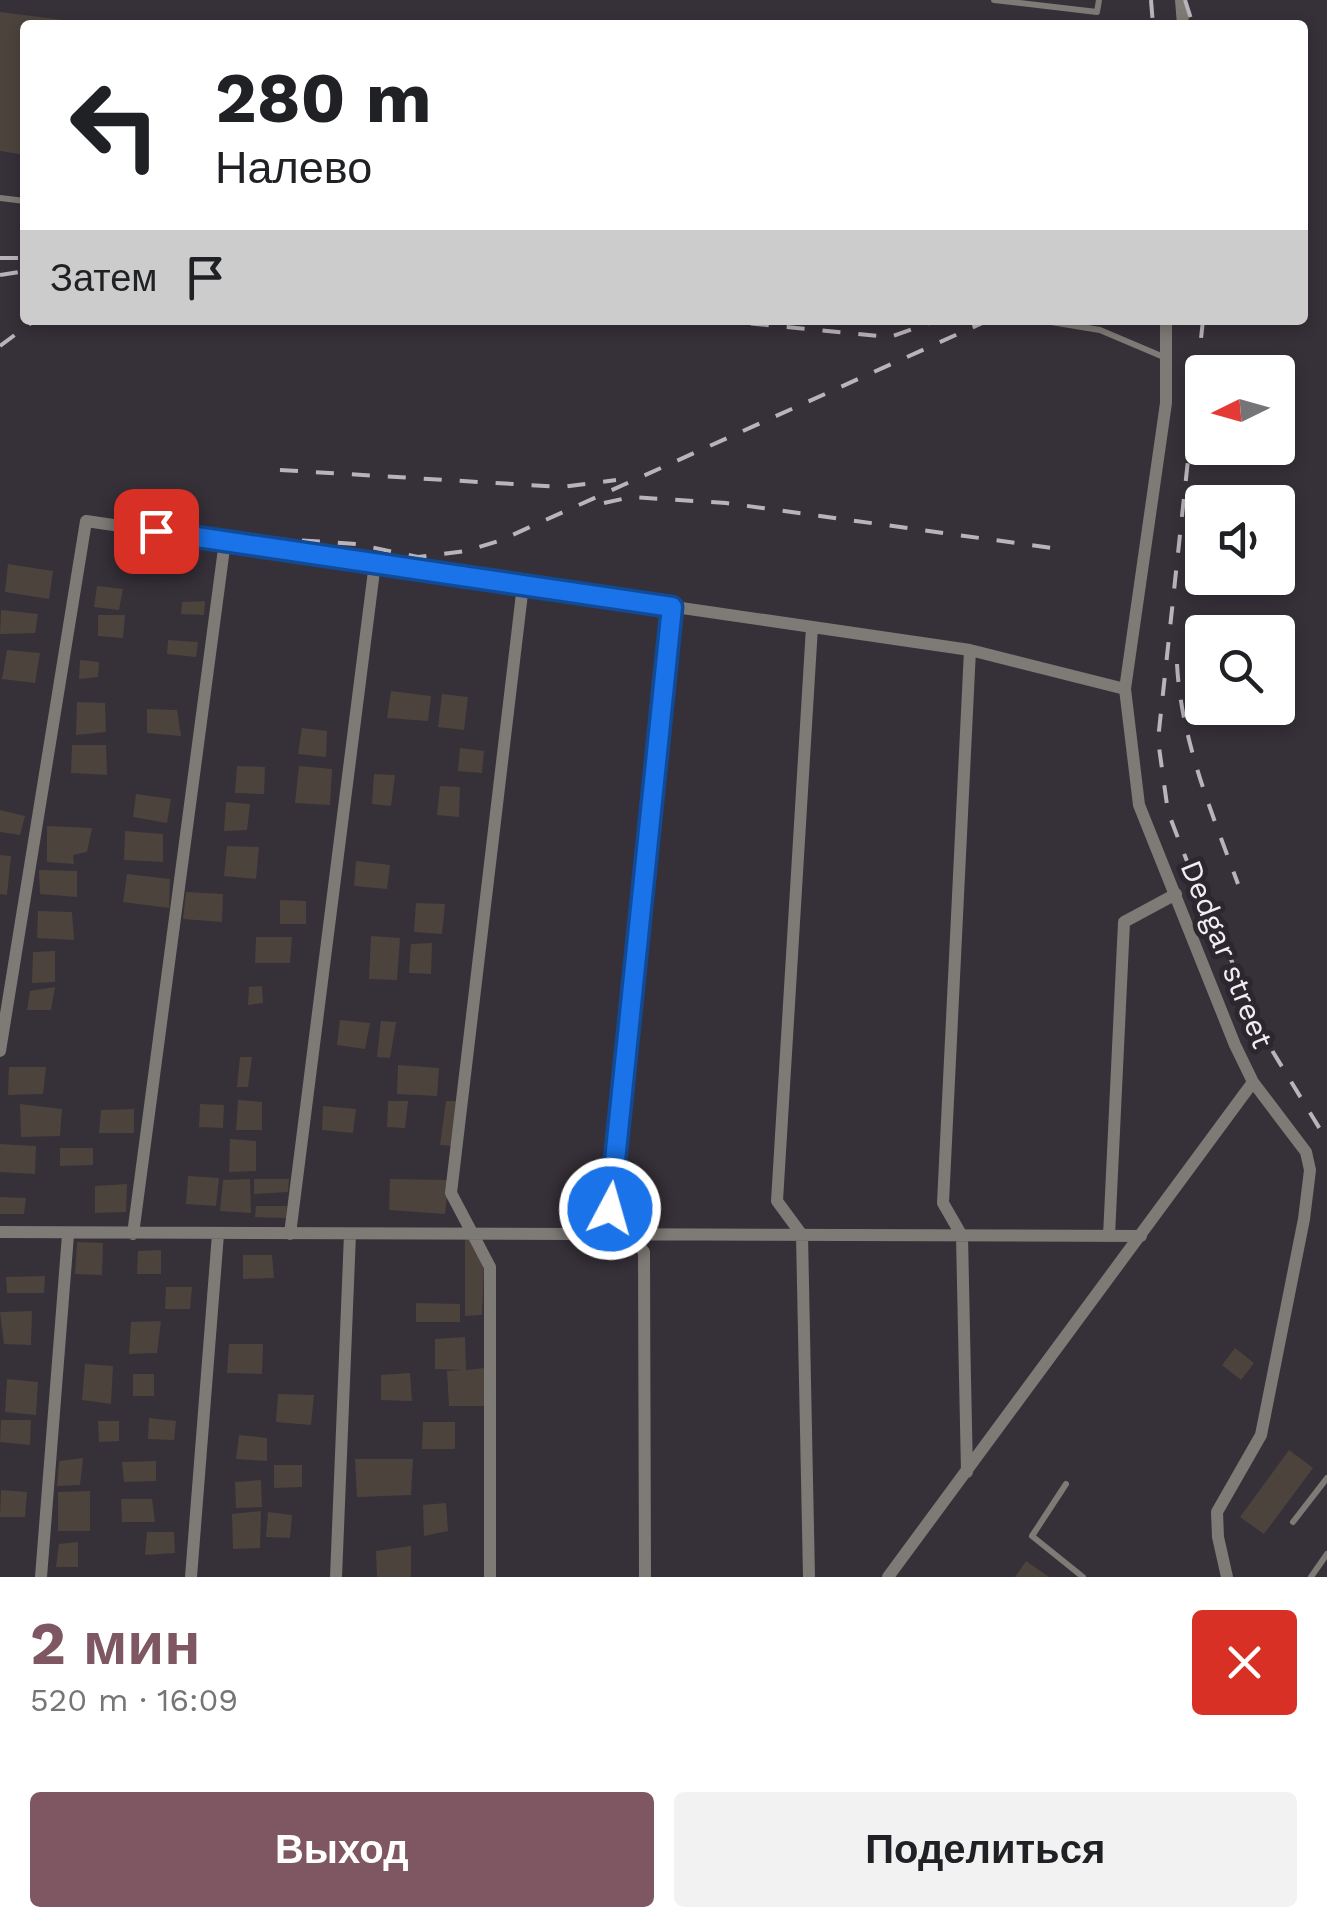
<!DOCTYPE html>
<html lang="ru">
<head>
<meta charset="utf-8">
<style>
	:root { --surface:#fff; --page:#f2f2f2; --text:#202124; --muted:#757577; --accent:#7e5762 }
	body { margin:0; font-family:"Work Sans",sans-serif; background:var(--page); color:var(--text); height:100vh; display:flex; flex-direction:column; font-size:38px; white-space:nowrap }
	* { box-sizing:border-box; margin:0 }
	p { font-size:32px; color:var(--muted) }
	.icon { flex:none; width:55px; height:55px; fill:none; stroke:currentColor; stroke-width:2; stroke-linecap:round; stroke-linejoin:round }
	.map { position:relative; height:1577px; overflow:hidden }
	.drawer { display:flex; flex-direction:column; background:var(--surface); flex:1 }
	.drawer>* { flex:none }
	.top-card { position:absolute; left:20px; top:20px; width:1288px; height:305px; border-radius:10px; box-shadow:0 5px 15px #0003; background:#fff; color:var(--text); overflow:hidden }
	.needle { width:65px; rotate:265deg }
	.fabs { position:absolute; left:1185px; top:355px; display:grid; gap:20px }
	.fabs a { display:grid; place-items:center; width:110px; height:110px; border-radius:10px; background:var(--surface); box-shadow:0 5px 15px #0003; font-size:50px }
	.pin { position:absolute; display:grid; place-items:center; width:85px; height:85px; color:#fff; margin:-42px; border-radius:20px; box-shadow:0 5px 15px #0006 }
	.me { position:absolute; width:110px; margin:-55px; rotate:6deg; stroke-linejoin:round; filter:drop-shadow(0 0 8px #0008) }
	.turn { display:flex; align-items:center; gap:35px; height:210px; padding:0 30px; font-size:45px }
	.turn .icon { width:130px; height:130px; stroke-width:2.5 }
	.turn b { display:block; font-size:70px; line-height:85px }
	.then { display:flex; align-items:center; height:95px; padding:0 30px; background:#0003; gap:20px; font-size:38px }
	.round { display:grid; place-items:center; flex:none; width:105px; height:105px; border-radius:10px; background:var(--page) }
	.headline { display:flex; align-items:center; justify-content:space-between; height:170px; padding:0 30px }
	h1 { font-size:60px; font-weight:700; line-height:75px; color:var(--accent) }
	.cta { display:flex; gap:20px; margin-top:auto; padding:20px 30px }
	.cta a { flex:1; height:115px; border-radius:10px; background:var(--accent); color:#fff; font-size:40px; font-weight:700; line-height:115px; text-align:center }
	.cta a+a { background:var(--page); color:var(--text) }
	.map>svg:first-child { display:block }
	.building { fill:#4d433d }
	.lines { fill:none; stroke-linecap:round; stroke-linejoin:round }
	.service { stroke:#7e7a76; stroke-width:6 }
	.minor { stroke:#7e7a76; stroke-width:12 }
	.rail { stroke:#b9b4bb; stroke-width:4; stroke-dasharray:18 18; stroke-linecap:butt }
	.route-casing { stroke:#114b97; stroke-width:25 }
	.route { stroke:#1a73e8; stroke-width:18 }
	.labels { text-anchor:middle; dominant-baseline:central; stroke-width:10; stroke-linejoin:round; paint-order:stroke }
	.street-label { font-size:30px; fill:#f1edf3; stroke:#2c262e }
</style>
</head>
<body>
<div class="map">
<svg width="1327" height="1577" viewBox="0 0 1327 1577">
	<rect width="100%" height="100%" fill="#363038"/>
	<path class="building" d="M0 12 87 23 25 25V155L0 151Z
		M160 541 183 542 180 570 155 565Z
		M8 564 53 571 49 599 5 592Z
		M97 586 123 589 119 610 94 607Z
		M205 601 204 615 181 614 182 602Z
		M1 610 38 614 35 633 0 634Z
		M98 615H125L123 638 98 636Z
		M168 640 198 642 196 657 167 654Z
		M7 650 40 653 35 683 2 679Z
		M80 660 99 662 98 677 79 679Z
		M391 691 431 696 428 721 387 718Z
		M442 694 468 697 464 730 438 727Z
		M77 702 105 703 106 732 76 735Z
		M147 709 177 710 181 736 147 733Z
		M302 728 327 731 326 757 298 754Z
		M72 745H106L107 775 71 773Z
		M460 748 484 751 482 773 458 771Z
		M237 766 265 767 264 794 235 793Z
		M299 766 332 769 330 805 295 803Z
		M374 774 395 775 391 806 372 804Z
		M440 786 460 787 459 817 437 815Z
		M136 794 171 799 167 823 133 817Z
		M226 802 250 804 247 830 224 831Z
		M0 810 25 816 20 835 0 832Z
		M47 826 92 828 87 852 73 855 74 864 47 862Z
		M125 831 163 834V862L124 860Z
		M227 846 259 847 256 879 224 876Z
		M0 855 11 856 7 895 0 894Z
		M356 861 390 865 387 889 354 886Z
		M39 870 77 871V897L40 894Z
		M127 874 170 879 169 908 123 902Z
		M186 892 223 894 222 922 183 919Z
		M280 900 306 901V924H280Z
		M416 903 445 904 442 934 414 932Z
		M38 911 72 912 74 940 37 938Z
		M371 936 400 938 397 980 369 979Z
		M256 937H292L290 963H255Z
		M432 943 431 974 409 973 411 944Z
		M55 951V982L32 983 33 952Z
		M262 986 263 1003 248 1005 249 987Z
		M55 987 51 1010H27L30 991Z
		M340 1020 370 1023 365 1049 337 1045Z
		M381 1021 396 1022 390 1058 377 1057Z
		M240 1057H252L248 1087H237Z
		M398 1065 439 1068 437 1096 397 1094Z
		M9 1067H46L43 1094 8 1095Z
		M238 1100 262 1102V1130H236Z
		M388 1101H408L405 1128 387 1127Z
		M446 1101H458L453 1146 440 1145Z
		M20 1104 62 1109 60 1136 21 1137Z
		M200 1104 224 1105 223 1128 199 1127Z
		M323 1106 356 1109 353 1133 322 1130Z
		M134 1109V1133H99L101 1110Z
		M230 1139 256 1141V1171L229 1172Z
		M0 1144 36 1146 35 1174 0 1172Z
		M60 1148H93V1165L60 1166Z
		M188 1176 219 1178 216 1206 186 1204Z
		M250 1179 251 1213 220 1211 223 1180Z
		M254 1179H289L288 1192 254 1194Z
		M390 1179 449 1180 445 1214 389 1210Z
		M127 1184 126 1212 95 1213V1186Z
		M0 1197 26 1198 24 1214H0Z
		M256 1206H287L286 1218 255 1217Z
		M465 1239 473 1240 484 1265 482 1315 465 1316Z
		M77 1242 103 1243 102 1275 75 1274Z
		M161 1250V1274H137L138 1251Z
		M243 1255H272L274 1278 243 1279Z
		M45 1276 44 1293H7L6 1277Z
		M166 1287H192L190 1309H165Z
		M416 1303 460 1304V1322H416Z
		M32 1311 31 1345 4 1344 0 1312Z
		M161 1321 157 1353 129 1354 131 1322Z
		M465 1337 466 1370 485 1368 484 1406H449L447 1371 463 1370 435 1369V1339Z
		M229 1344H263L262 1374 227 1373Z
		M1235 1348 1254 1363 1241 1380 1222 1365Z
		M85 1364 113 1366 111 1404 82 1400Z
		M410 1373 412 1401 381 1400V1375Z
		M133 1374H154V1396H133Z
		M7 1379 38 1382 36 1415 5 1412Z
		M278 1394 314 1395 311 1425 276 1422Z
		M149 1418 176 1421 174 1440 148 1439Z
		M1 1420H31L30 1445 0 1442Z
		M98 1421H119V1441L99 1442Z
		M423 1422H455V1449H422Z
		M239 1435 267 1438V1461L236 1459Z
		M1289 1450 1313 1468 1264 1534 1240 1517Z
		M83 1458 80 1485 57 1486 59 1461Z
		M355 1459H413L411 1495 357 1497Z
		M156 1461V1481L124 1482 122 1462Z
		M274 1465H302V1487L274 1488Z
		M261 1480 262 1507 236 1508 235 1482Z
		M1 1490 27 1492 25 1517H0Z
		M90 1491V1531H58V1492Z
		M121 1499H152L155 1522H122Z
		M446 1503 448 1531 424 1536 423 1505Z
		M261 1511 260 1548 233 1549 232 1514Z
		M268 1512 292 1515 290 1538 266 1537Z
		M147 1532H174L175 1553 145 1555Z
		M78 1542V1567H56L59 1544Z
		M411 1546V1577H377L376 1551Z
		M1026 1561 1049 1577H1015Z"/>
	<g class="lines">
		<path class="service" d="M994 0 1097 12 1099 0
			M0 198 25 201
			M1039 320 1100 330 1166 358
			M1066 1484 1032 1536 1083 1577
			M1293 1522 1327 1478
			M1311 1577 1327 1554"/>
		<path class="minor" d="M1181 0 1183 25
			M1166 320V403L1125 689 1139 805 1235 1045 1253 1082 1306 1152 1310 1170 1304 1219 1261 1435 1217 1512 1218 1537 1227 1577
			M0 1051 86 521 970 650 1125 689
			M0 1232 1141 1236
			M133 1234 225 541
			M290 1234 375 563
			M1109 1236 1124 922 1176 894
			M967 1472 962 1236 943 1203 970 650
			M41 1577 68 1235
			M191 1577 218 1234
			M336 1577 350 1234
			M490 1577V1267L451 1193 523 585
			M645 1577 644 1252 610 1209 672 607
			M809 1577 802 1235 777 1201 812 627
			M888 1577 1253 1082"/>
		<path class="rail" d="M1151 0 1153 25
			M1185 0 1193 25
			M0 258H25
			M0 275 25 271
			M715 320 890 337 938 320
			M1203 320 1158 740 1168 812 1190 869 1273 1052 1323 1134
			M0 346 35 320
			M280 470 562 487 616 480
			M604 503 631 497 726 503 1052 548
			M266 538 356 544 418 557 466 551 499 541 989 320
			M1177 664C1181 740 1212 813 1238 884"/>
	</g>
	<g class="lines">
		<defs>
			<path id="route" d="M156 531 672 607 610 1209"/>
		</defs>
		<use href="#route" class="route-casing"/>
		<use href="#route" class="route"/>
	</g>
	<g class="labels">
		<g class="street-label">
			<text transform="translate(1227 954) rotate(68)">Dedgar street</text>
		</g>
	</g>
</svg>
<div class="fabs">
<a><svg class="needle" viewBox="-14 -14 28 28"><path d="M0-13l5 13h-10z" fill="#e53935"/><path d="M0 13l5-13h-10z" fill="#757577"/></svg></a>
<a><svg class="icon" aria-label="sound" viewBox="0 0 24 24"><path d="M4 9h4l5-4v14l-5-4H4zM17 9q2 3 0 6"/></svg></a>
<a><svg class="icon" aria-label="search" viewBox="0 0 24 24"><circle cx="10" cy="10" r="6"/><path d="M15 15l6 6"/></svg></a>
</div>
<div class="pin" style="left:156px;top:531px;background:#d93025"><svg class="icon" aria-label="arrive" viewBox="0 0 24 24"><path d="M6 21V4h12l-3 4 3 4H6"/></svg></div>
<svg class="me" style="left:610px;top:1209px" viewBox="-20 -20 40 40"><circle r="17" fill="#1a73e8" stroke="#fff" stroke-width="3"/><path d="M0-11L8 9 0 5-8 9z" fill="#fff"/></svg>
<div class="top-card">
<div class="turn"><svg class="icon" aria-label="left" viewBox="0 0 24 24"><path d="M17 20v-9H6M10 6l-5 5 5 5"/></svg><div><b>280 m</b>Налево</div></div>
<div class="then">Затем<svg class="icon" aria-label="arrive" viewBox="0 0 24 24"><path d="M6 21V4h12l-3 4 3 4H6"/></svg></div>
</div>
</div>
<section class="drawer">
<div class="headline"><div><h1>2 мин</h1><p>520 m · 16:09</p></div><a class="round" style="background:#d93025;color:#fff"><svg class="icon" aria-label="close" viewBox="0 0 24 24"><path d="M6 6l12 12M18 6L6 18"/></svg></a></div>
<div class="cta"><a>Выход</a><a>Поделиться</a></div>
</section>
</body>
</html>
